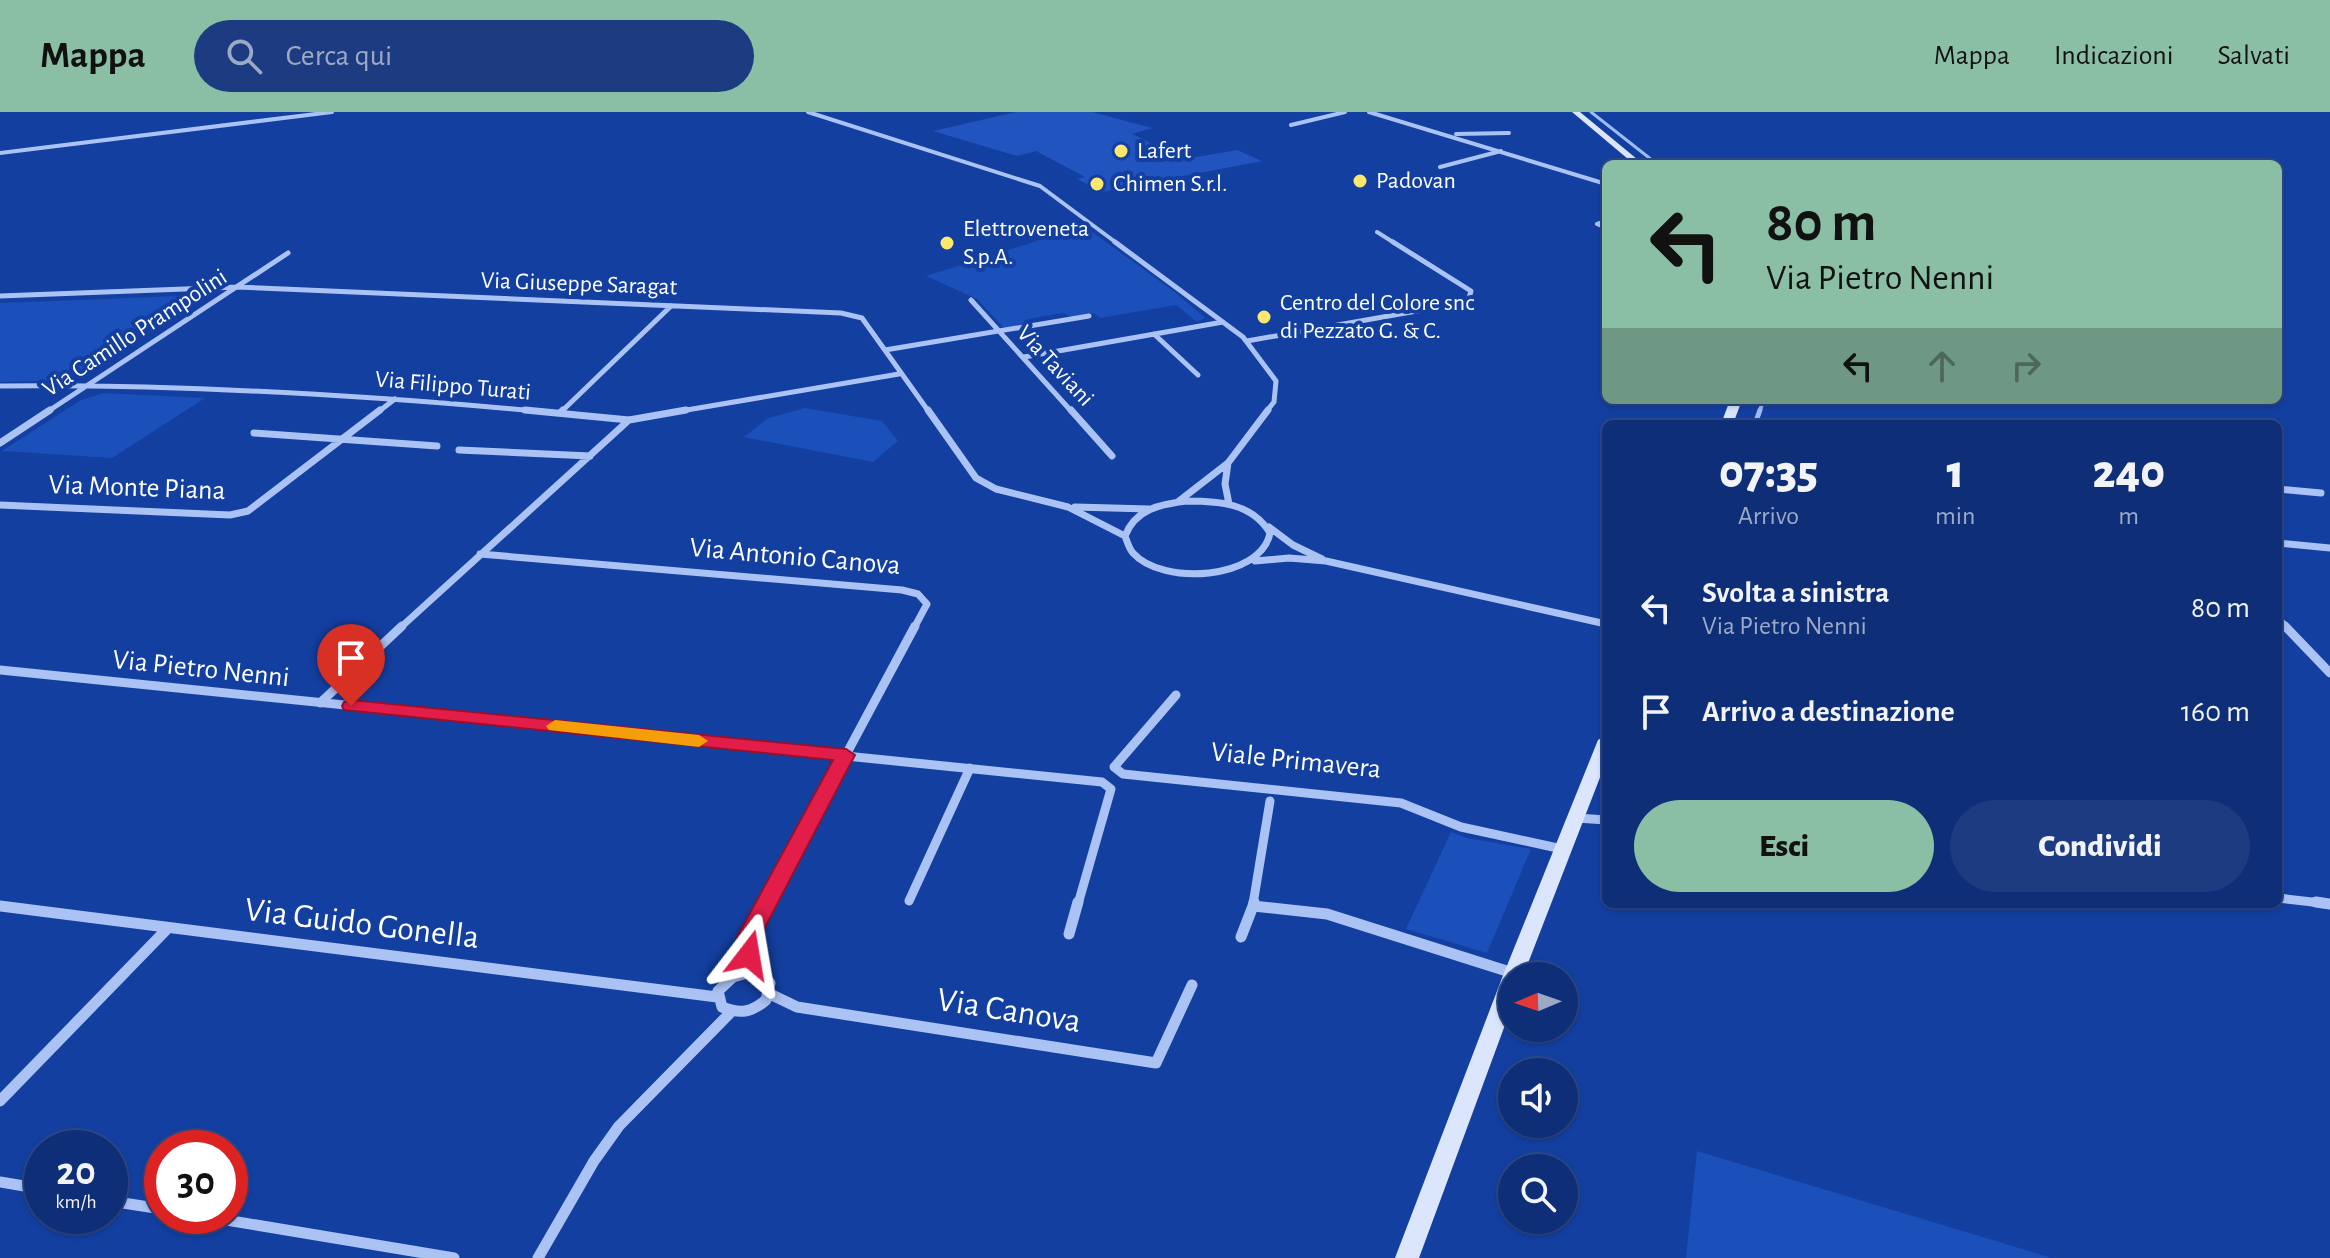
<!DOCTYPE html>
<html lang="it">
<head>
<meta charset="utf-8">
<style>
	:root { --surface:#0e2f78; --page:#1c3b80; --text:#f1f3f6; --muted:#9ba9c6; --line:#2e4a8a; --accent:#8abfa5 }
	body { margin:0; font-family:"Alegreya Sans",sans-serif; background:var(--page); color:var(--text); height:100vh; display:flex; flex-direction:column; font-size:30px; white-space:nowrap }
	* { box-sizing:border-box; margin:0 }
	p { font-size:26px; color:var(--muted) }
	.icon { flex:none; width:44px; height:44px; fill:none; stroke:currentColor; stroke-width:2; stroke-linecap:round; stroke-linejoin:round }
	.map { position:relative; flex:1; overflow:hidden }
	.drawer { position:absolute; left:1602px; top:308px; width:680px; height:488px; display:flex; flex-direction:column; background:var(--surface); border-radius:12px; box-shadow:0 2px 6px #0004,0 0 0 2px var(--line) }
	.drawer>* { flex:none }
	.guide { position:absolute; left:1602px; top:48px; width:680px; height:244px; border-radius:12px; box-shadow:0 2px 6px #0004,0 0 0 2px var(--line); background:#8abfa5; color:#111; overflow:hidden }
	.needle { width:52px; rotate:268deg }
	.tools { position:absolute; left:1498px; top:850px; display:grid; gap:16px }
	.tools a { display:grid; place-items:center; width:80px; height:80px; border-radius:50%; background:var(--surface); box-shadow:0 2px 6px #0004,0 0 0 2px var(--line); font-size:40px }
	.speed { position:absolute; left:24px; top:1018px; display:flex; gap:16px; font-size:40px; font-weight:700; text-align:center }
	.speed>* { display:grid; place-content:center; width:104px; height:104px; border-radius:50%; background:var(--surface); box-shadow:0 2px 6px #0004,0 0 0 2px var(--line); line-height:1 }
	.speed small { font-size:20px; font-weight:400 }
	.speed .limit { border:12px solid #d22; background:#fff; color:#111 }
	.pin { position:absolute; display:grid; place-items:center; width:68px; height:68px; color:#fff; margin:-82px -34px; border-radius:50% 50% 50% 0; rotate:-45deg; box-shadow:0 0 8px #0007 }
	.pin .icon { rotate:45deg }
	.me { position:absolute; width:88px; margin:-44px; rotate:14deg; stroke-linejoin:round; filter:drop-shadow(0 0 6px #0008) }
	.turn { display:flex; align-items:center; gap:28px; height:168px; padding:0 32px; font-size:36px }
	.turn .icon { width:104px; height:104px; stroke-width:2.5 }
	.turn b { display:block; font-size:56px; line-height:68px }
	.lanes { display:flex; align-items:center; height:76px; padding:0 32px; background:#0003; justify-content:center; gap:40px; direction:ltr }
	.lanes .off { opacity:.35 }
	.eta { display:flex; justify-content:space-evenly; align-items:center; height:136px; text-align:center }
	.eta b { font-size:48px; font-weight:800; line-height:56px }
	.button { display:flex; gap:16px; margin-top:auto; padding:16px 32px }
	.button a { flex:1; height:92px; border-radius:48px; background:var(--accent); color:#111; font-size:32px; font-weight:800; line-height:92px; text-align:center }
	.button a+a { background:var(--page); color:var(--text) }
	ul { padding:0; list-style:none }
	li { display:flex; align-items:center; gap:24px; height:104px; padding:0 32px }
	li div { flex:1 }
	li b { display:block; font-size:30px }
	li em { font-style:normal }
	header { display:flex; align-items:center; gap:48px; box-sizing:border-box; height:112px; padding:0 40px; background:var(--accent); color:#111 }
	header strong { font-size:38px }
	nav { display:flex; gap:44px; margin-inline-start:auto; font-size:28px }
	.search { width:560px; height:72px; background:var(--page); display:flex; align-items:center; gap:20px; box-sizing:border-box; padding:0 28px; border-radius:44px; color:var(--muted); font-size:30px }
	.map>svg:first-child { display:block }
	.green { fill:#1b4fba }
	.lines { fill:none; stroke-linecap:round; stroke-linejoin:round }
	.stream-far2 { stroke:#9dbcf7; stroke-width:3 }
	.stream-far1 { stroke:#9dbcf7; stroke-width:4 }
	.stream { stroke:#9dbcf7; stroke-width:5 }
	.building { fill:#2154be }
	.minor-far4 { stroke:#abc3f4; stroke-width:4 }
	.minor-far3 { stroke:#abc3f4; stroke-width:5 }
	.minor-far2 { stroke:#abc3f4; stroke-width:7 }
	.minor-far1 { stroke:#abc3f4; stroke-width:9 }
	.minor { stroke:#abc3f4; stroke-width:11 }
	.secondary { fill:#dbe6fd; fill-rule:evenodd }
	.route { fill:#e11d48; stroke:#92132f; stroke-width:2 }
	.slow { fill:#f59e0b }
	.poi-dot { fill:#ffe76e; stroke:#133fa0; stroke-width:3 }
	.labels { text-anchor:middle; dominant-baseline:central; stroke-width:8; stroke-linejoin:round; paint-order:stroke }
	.far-poi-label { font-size:24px; fill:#fff; stroke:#133fa0; text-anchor:start }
	.far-street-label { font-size:24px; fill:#fff; stroke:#133fa0 }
	.street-label { font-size:28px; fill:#fff; stroke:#133fa0 }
	.near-street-label { font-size:34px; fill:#fff; stroke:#133fa0 }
</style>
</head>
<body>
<header>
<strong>Mappa</strong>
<div class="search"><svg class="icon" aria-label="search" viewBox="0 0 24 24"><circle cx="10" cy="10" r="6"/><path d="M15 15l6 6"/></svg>Cerca qui</div>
<nav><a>Mappa</a><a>Indicazioni</a><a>Salvati</a></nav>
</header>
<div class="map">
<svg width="2330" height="1146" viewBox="0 0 2330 1146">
	<rect width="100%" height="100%" fill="#133fa0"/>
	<path class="green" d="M1084 114 1176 181 1205 206 1197 210 1176 193 1100 206 1094 201 1071 205 1063 201 1028 207 1030 211 1004 216 977 187 926 164Z
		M207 179 213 182 208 186 179 191 91 249 103 255C75 273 33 268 0 270V191L180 184Z
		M104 281 205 286 112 346 2 339 81 288Z
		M805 296 882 309 898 329 873 350 744 325 768 306Z
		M1451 720 1467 726 1531 737 1487 841 1406 817Z
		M1697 1039 2052 1146H1686Z"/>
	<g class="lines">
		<path class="stream-far2" d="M1591 0 1657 52"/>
		<path class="stream-far1" d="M1759 300 1764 288"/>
		<path class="stream" d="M1755 312 1760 298"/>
	</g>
	<path class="building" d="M1016 0H1092L1152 16 1132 22 1185 47 1237 38 1262 49 1101 80 1077 67 1085 65 1036 39 1017 44 933 19Z"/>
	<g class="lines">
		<path class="minor-far4" d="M808 0 1040 74 1118 132
			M1369 0 1606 72
			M1291 13 1345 0
			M1456 22 1509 21
			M0 41 332 0
			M1440 55 1501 39
			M1606 109 1597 112 1606 116
			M1377 120 1396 132"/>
		<path class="minor-far3" d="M1115 130 1243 225 1276 269 1274 290 1266 300
			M0 184 237 175 841 201 862 206 929 300
			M971 188 1072 300
			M1154 222 1198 263
			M1247 229 1462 191 1469 186 1471 179 1393 130
			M885 238 1089 204
			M1024 245 1223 210
			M0 274C182 272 365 283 546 300
			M47 300 288 141
			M378 300 395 287
			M561 300 671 194
			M675 300 899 262"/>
		<path class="minor-far2" d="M525 298 629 308 686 298
			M928 298 976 366 996 377 1068 395 1125 424
			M1071 298 1112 344
			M560 301 563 298
			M254 321 437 334
			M0 331 50 298
			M459 338 590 344
			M1228 351 1225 372 1229 392
			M2278 377 2321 381
			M1179 389 1228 351 1268 298
			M1187 389C1219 389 1252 391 1270 421 1261 468 1162 474 1133 441 1129 437 1127 429 1125 424 1135 397 1161 392 1187 389Z
			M0 393 230 403 248 399 380 298
			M1075 395 1149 397
			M1269 415 1293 433 1322 447
			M2278 431 2330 436
			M480 442 902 478 918 482 927 492 914 516
			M1255 449 1289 446 1326 449 1606 512
			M2278 506 2287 516
			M400 516 629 308"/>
		<path class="minor-far1" d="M2285 514 2330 561
			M0 558 1102 670 1111 677 1078 792
			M1176 583 1114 655 1123 662 1401 691 1461 715 1562 737
			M320 591 402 514
			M1577 706 1606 708
			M2278 786 2330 792
			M909 789 970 656
			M766 792 915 514
			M1253 792 1270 689"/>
		<path class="minor" d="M1254 790 1253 794 1327 802 1513 861
			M2316 790 2330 792
			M0 794 717 885
			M1069 822 1078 790
			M1241 825 1253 794
			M751 860 748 825 767 790
			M751 860 764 864 770 871 766 888C751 901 740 902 722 895L718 879 733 865Z
			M770 882 797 895 1156 951 1192 873
			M0 989 168 816
			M0 1070 42 1077
			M110 1089 162 1097
			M202 1104 454 1146
			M538 1146 594 1049 619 1014 731 900"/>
		<path class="secondary" d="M1572 0H1580L1643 52H1634Z
			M1730 288H1742L1733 312H1721Z
			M1606 623V650L1523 864H1512V894L1419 1146H1395L1502 866 1598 628Z"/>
	</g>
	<path class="route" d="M351 588 846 637 855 643 760 825 761 843 758 849 749 851 741 849 737 825 833 648 344 598 342 594 344 590Z"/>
	<path class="slow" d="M555 608 699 623 708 629 699 635 549 618 546 614Z"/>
	<g class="poi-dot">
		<circle cx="1121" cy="39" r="8"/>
		<circle cx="1360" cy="69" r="8"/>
		<circle cx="1097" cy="72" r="8"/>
		<circle cx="947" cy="131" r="8"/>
		<circle cx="1264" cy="205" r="8"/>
	</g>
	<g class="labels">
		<g class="far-poi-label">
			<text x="1137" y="39">Lafert</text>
			<text x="1376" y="69">Padovan</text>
			<text x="1113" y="72">Chimen S.r.l.</text>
			<text x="963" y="117">Elettroveneta<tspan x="963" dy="28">S.p.A.</tspan></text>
			<text x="1280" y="191">Centro del Colore snc<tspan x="1280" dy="28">di Pezzato G. &amp; C.</tspan></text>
		</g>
		<g class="far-street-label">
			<text transform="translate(579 172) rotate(2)">Via Giuseppe Saragat</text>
			<text transform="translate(135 221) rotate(-33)">Via Camillo Prampolini</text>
			<text transform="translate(1055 254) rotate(47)">Via Taviani</text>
			<text transform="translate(453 274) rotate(5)">Via Filippo Turati</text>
		</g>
		<g class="street-label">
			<text transform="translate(137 376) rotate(2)">Via Monte Piana</text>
			<text transform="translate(795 445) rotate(5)">Via Antonio Canova</text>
			<text transform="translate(201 557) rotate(6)">Via Pietro Nenni</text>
			<text transform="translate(1296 649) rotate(6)">Viale Primavera</text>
		</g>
		<g class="near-street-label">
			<text transform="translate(362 812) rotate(7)">Via Guido Gonella</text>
			<text transform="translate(1009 899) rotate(9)">Via Canova</text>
		</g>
	</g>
</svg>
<div class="tools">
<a><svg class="needle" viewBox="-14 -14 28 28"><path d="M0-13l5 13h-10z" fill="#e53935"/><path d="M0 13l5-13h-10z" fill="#9ba9c6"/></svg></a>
<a><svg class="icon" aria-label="sound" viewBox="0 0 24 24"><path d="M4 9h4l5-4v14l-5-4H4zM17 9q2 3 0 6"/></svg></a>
<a><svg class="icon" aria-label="search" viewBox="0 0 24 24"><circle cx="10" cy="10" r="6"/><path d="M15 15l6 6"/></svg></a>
</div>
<div class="speed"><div>20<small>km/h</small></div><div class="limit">30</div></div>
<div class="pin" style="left:351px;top:594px;background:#d93025"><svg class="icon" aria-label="arrive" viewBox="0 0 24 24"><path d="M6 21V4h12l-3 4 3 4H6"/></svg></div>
<svg class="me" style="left:749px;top:843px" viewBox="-20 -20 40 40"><path d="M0-17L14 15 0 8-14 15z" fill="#e11d48" stroke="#fff" stroke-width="4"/></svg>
<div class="guide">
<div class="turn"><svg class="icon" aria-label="left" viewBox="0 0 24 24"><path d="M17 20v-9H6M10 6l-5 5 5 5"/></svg><div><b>80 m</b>Via Pietro Nenni</div></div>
<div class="lanes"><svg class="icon" aria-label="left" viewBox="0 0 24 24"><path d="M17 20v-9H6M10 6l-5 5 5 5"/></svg><svg class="icon off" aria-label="ahead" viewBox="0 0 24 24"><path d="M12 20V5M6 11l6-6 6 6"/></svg><svg class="icon off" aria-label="right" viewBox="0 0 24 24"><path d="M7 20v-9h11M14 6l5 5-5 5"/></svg></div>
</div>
<section class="drawer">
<div class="eta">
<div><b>07:35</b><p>Arrivo</p></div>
<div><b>1</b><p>min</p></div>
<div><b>240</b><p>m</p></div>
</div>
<ul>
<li><svg class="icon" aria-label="left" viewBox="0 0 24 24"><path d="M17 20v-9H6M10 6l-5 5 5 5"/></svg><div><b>Svolta a sinistra</b><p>Via Pietro Nenni</p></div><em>80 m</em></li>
<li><svg class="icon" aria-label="arrive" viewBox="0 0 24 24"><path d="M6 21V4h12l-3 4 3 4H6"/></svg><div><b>Arrivo a destinazione</b></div><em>160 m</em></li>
</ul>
<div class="button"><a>Esci</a><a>Condividi</a></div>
</section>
</div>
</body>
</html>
